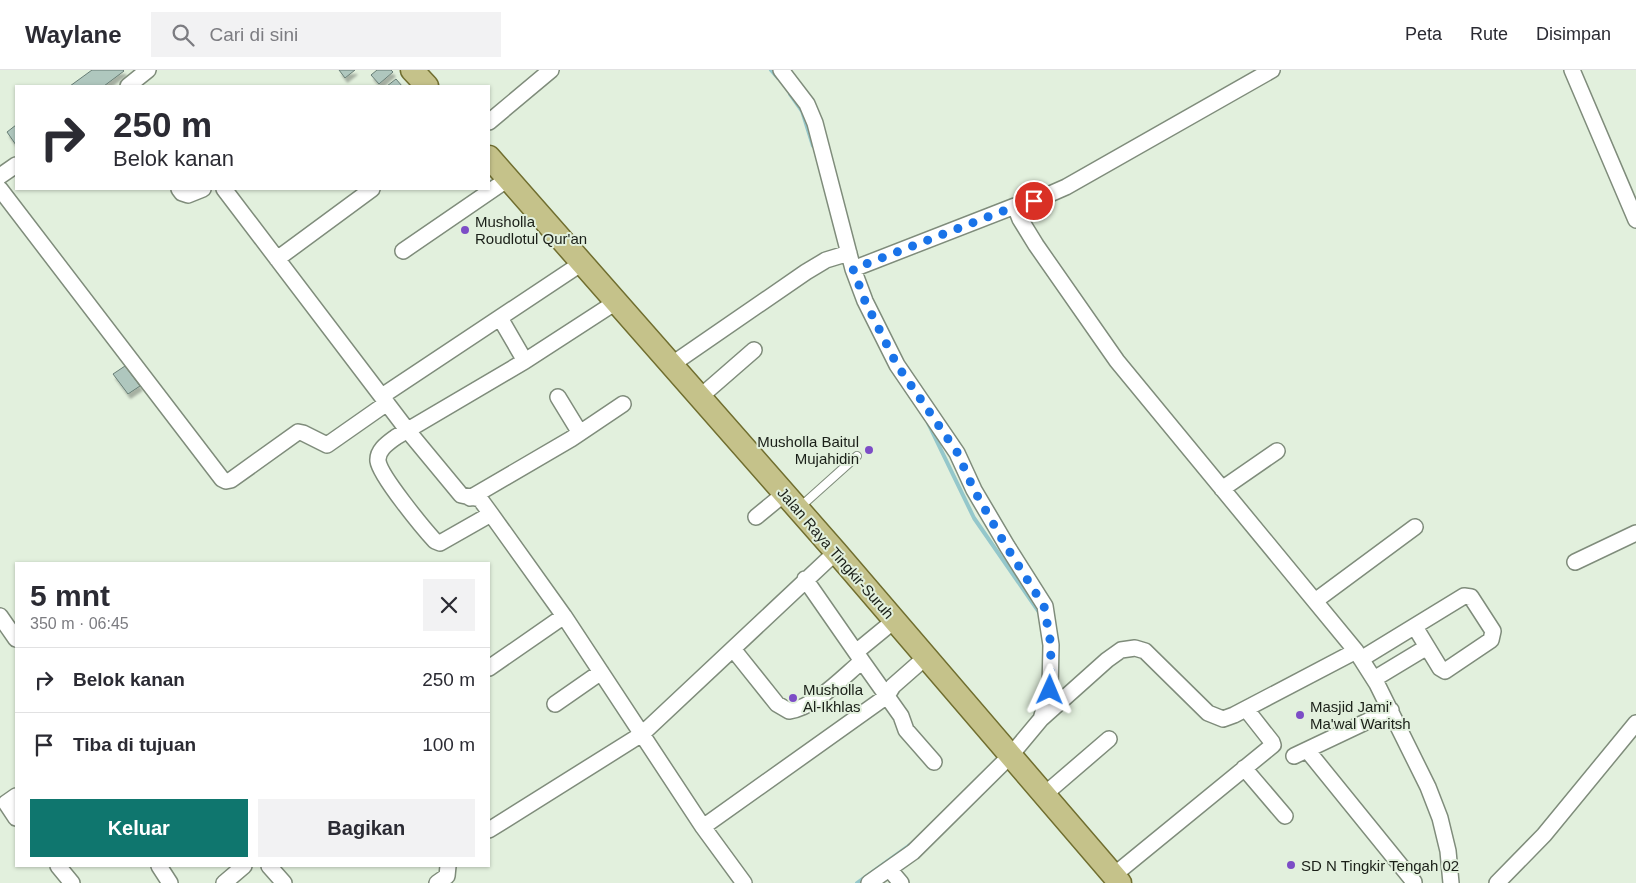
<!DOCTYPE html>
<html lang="id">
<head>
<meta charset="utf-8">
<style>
	:root { --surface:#fff; --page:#f2f2f3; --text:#2b2b33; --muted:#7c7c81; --line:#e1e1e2; --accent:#0f766e }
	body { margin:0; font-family:Helvetica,sans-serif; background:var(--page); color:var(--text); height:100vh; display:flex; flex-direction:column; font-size:19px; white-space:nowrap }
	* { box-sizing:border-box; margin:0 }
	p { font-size:16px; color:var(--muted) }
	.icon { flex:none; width:28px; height:28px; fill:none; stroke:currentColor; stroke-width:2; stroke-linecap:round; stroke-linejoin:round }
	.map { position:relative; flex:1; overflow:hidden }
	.sheet { position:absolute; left:15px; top:492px; width:475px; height:305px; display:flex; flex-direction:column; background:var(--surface); border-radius:0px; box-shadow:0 1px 4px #0004 }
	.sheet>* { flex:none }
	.hud { position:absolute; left:15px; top:15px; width:475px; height:105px; border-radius:0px; box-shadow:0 1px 4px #0004; background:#fff; color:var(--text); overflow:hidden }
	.pin { position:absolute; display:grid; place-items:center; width:42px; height:42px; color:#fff; margin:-21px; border:2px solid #fff; border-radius:50%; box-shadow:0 1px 5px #0007 }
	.me { position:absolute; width:55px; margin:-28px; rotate:1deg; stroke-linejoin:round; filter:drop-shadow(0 0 4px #0008) }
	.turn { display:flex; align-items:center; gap:18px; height:105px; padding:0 15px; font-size:22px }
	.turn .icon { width:65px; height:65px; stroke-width:2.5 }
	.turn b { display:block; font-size:35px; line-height:42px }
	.round { display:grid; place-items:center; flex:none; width:52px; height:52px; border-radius:0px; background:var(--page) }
	.overview { display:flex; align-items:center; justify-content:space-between; height:85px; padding:0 15px }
	h1 { font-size:30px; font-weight:600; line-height:38px }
	.primary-button { display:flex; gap:10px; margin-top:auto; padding:10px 15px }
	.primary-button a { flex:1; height:58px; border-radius:0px; background:var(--accent); color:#fff; font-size:20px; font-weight:600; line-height:58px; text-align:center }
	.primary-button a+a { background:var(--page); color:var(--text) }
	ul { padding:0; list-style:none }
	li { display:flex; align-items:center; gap:15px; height:65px; padding:0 15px; border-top:1px solid var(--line) }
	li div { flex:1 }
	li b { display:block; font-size:19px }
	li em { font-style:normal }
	header { display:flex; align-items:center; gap:30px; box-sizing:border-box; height:70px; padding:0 25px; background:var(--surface); border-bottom:1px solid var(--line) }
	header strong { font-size:24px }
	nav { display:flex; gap:28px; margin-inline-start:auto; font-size:18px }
	.search { width:350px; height:45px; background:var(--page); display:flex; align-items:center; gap:12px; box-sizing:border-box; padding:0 18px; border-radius:0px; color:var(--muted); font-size:19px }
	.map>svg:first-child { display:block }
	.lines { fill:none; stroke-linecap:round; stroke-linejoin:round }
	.stream { stroke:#94c7cb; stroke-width:4 }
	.building { fill:#afc7be; stroke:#677d75; filter:url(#shadow) }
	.lane-casing { stroke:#7f8c7b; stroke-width:10 }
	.street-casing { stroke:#7f8c7b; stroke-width:18 }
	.primary-casing { stroke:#706e2f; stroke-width:25 }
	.lane { stroke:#fff; stroke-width:8 }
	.street { stroke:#fff; stroke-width:15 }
	.primary { stroke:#c5c28a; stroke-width:22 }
	.route { stroke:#1a73e8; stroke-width:9; stroke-dasharray:0 16.2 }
	.poi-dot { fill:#7c4dc6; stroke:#e2f0dd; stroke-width:2 }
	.labels { text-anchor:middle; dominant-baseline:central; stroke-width:4; stroke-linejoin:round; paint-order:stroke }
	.poi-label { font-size:15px; fill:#1a1f18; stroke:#e2f0dd; text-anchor:start }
	.street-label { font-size:15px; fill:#1a1f18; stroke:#e2f0dd }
</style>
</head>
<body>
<header>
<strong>Waylane</strong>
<div class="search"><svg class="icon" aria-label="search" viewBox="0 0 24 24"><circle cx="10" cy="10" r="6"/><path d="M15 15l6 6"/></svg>Cari di sini</div>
<nav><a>Peta</a><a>Rute</a><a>Disimpan</a></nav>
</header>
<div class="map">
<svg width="1636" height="813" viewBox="0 0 1636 813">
	<defs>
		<filter id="shadow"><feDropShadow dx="2.5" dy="4.5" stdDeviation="1" flood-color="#0004"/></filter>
	</defs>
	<rect width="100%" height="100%" fill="#e2f0dd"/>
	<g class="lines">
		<path class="stream" d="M771 0 778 8
			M790 24 802 41 813 76
			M928 353 974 448 1039 542
			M857 813 914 772"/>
	</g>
	<path class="building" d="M92 0H123L124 1 104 16H70Z
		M339 0H355L345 8Z
		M377 0H391L393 2 379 14 371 5Z
		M396 9 402 16H387Z
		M16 55V75L7 62Z
		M125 296 140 316 128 324 113 304Z"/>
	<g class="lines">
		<defs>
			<path id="lane" d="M799 438 857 386"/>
			<path id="street" d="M781 0 807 34 815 53 853 199 865 231 897 295 957 383 974 420 1007 476 1045 536 1051 575 1050 620 1041 649
				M1272 0 1066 117 1034 131 1015 136 1020 149 1036 175 1117 291 1356 581 1377 614 1428 717 1440 748 1448 781 1451 813
				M1572 0 1636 150
				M128 16 148 0
				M489 52 551 0
				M0 106 16 95
				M0 119 222 409 226 411 231 410 298 362 303 363 327 375 387 333
				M179 119 182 123 188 125 203 119
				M224 119 408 361 461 425 480 429 491 444 564 546 703 757 744 813
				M403 181 508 109
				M277 189 372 119
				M853 199 1015 136
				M500 248 525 291
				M671 295 806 202 826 190 849 183
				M382 326 582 193
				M558 327 580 363
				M700 327 754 280
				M1222 419 1277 381
				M470 428 571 369 623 334
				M491 444 440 473 435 471C424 459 380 406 378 391 377 380 388 373 396 367L525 291 616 232
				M756 447 784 424
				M1575 492 1636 463
				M1315 531 1415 457
				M0 546 16 569
				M733 579 777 634 789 641C815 637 842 608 862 591L805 509
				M856 582 895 550
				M1361 589 1464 526 1471 527 1493 561 1491 570 1445 601 1440 598 1415 557
				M862 591 901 646 906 660 934 692
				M489 598 564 546
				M1374 609 1427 577
				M555 634 601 602
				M1307 680 1414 812
				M1294 686 1391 640
				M1244 698 1285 746
				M1045 724 1109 669
				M16 726 6 733 16 748
				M703 757 887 626 893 616 926 587
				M489 760 642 664 836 482
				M58 796 72 813
				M159 796 170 813
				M269 796 284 813
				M890 800 901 813
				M1114 805 1273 675 1272 672 1246 639
				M224 813 244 796
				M437 813 447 806 448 796
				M869 813 913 782 1011 685 1041 649 1107 590 1121 580 1135 578 1145 581 1208 643 1223 649 1234 645 1356 581
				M1497 813 1544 765 1636 653"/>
			<path id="primary" d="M412 0 427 16
				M489 87 836 482 1120 813"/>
		</defs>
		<use href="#lane" class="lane-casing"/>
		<use href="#street" class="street-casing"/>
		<use href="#primary" class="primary-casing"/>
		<use href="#lane" class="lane"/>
		<use href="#street" class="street"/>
		<use href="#primary" class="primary"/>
	</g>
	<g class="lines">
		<path class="route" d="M1034 131 1016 136 853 199 865 231 897 295 957 382 974 420 1006 476 1044 536 1051 575 1050 620"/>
	</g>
	<g class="poi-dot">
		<circle cx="465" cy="160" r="5"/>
		<circle cx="869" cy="380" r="5"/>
		<circle cx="793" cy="628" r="5"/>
		<circle cx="1300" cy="645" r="5"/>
		<circle cx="1291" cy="795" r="5"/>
	</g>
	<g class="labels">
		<g class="poi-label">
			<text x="475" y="151">Musholla<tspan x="475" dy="17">Roudlotul Qur'an</tspan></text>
			<text x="859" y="371" text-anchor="end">Musholla Baitul<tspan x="859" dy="17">Mujahidin</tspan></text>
			<text x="803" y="619">Musholla<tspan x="803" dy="17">Al-Ikhlas</tspan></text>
			<text x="1310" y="636">Masjid Jami'<tspan x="1310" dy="17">Ma'wal Waritsh</tspan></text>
			<text x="1301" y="795">SD N Tingkir Tengah 02</text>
		</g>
		<g class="street-label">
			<text transform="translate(836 483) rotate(49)">Jalan Raya Tingkir-Suruh</text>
		</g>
	</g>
</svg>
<div class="pin" style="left:1034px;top:131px;background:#d93025"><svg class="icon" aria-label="arrive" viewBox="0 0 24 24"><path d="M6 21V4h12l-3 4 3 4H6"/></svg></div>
<svg class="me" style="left:1050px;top:620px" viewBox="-20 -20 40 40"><path d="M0-17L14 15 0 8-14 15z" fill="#1a73e8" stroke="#fff" stroke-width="4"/></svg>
<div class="hud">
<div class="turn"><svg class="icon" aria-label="right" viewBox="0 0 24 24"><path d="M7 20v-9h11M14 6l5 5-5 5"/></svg><div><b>250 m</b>Belok kanan</div></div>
</div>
<section class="sheet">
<div class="overview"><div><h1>5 mnt</h1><p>350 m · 06:45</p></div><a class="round"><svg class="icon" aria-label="close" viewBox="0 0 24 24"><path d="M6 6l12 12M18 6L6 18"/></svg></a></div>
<ul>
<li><svg class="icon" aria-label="right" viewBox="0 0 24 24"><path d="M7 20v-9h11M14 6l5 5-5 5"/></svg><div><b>Belok kanan</b></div><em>250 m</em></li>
<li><svg class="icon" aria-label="arrive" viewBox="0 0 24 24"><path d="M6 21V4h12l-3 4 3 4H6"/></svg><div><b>Tiba di tujuan</b></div><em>100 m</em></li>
</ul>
<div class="primary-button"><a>Keluar</a><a>Bagikan</a></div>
</section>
</div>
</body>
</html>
